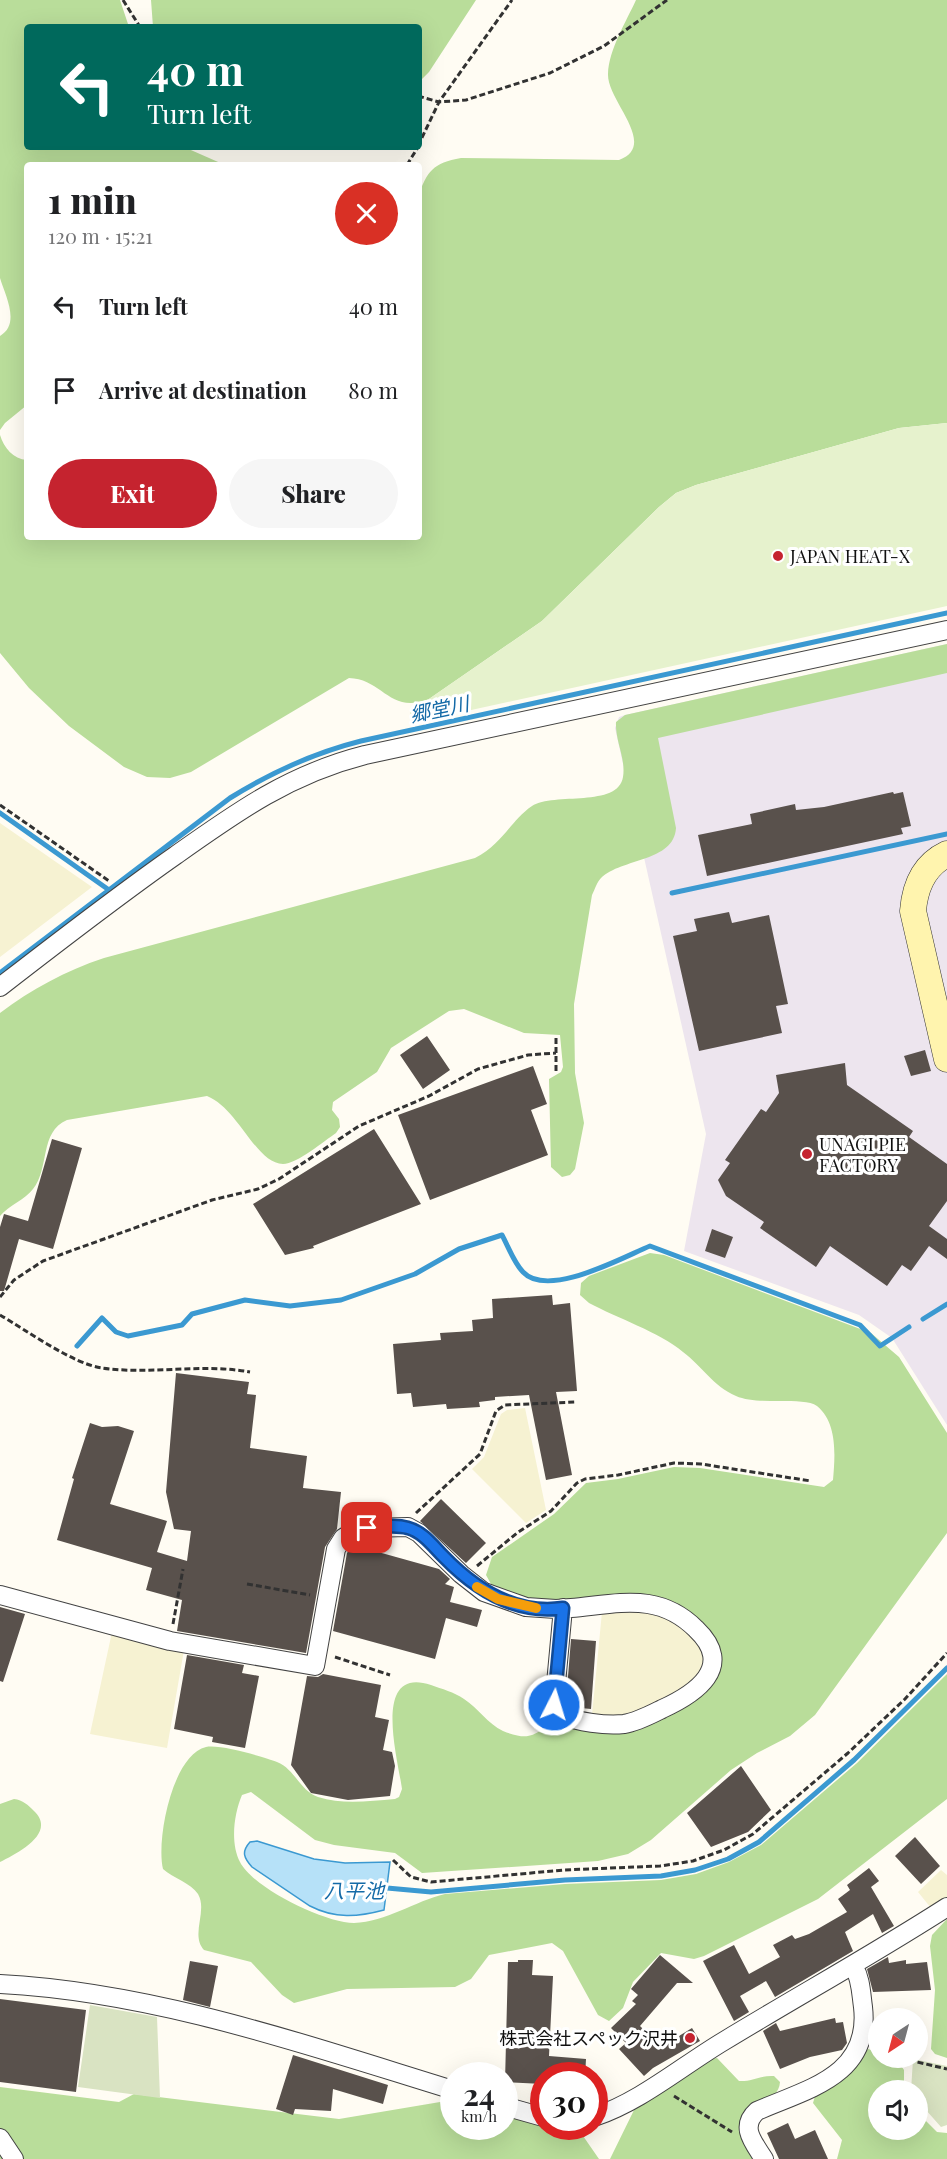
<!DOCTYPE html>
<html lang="en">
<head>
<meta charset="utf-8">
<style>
	:root { --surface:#fff; --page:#f6f6f6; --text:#202124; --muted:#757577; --accent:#c5232f }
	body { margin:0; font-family:"Playfair Display","Noto Sans JP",serif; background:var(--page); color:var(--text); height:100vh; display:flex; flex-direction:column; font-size:22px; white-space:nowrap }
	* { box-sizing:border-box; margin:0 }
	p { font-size:20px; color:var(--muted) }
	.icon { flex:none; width:33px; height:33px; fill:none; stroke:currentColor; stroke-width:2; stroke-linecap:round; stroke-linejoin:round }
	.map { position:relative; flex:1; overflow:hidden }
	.side { position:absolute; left:24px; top:162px; width:398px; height:378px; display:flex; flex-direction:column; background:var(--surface); border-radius:6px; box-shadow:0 6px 24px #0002 }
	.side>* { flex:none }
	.top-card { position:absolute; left:24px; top:24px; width:398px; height:126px; border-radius:6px; box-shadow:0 6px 24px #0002; background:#00695c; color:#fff; overflow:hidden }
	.needle { width:39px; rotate:216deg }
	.buttons { position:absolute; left:868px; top:2008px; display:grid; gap:12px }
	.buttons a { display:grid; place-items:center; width:60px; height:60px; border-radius:50%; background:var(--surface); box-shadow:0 6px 24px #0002; font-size:30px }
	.speed { position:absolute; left:440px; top:2062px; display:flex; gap:12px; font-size:30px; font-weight:700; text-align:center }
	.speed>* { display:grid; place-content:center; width:78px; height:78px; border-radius:50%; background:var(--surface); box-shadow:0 6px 24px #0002; line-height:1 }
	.speed small { font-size:15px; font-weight:400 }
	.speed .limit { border:9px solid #d22; background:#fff; color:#111 }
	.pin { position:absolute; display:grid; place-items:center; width:51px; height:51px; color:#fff; margin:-26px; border-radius:12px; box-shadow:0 3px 9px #0006 }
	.me { position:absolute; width:66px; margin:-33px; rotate:5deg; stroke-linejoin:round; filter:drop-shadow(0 0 4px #0008) }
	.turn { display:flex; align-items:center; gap:21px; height:126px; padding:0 24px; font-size:27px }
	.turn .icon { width:78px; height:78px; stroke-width:2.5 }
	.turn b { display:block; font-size:42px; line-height:51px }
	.round { display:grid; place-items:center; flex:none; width:63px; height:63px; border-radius:32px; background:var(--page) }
	.head { display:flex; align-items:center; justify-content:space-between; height:102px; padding:0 24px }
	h1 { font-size:36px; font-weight:800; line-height:45px }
	.button { display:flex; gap:12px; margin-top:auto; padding:12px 24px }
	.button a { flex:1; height:69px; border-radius:36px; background:var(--accent); color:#fff; font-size:24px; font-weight:800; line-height:69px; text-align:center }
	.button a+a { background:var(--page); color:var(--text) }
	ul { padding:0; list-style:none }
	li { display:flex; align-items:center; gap:18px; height:84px; padding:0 24px }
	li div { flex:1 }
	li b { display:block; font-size:22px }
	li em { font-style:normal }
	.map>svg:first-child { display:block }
	.industrial { fill:#ede5ee }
	.farmland { fill:#f6f2d2 }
	.forest { fill:#b9dd9a }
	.cemetery { fill:#d9e3c2 }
	.pitch { fill:#e6f2cd }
	.water { fill:#b6e1f8; stroke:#3b99d1; stroke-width:1.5 }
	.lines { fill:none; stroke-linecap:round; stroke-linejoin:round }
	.stream { stroke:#3b99d1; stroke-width:5 }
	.building { fill:#59514c }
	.street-casing { stroke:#434343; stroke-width:20 }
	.secondary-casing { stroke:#323232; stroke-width:27 }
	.path { stroke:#323232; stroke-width:3; stroke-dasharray:6 3; stroke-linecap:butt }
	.street { stroke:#fff; stroke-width:18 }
	.secondary { stroke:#fff4ae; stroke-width:26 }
	.route-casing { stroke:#114b97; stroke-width:15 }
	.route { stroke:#1a73e8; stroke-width:10 }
	.slow { stroke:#f59e0b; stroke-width:10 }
	.poi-dot { fill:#c5232f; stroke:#fff; stroke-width:2 }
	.labels { text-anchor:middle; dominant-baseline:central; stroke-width:6; stroke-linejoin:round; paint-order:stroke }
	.poi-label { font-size:18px; fill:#101010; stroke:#fff; text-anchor:start }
	.water-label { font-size:20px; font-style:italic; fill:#146aa7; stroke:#fff }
</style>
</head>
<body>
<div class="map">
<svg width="947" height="2159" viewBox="0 0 947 2159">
	<rect width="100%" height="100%" fill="#fffcf3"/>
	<path class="industrial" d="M947 644V1425L892 1338 859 1315 684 1251 706 1134 615 728 619 717 625 715Z"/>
	<path class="farmland" d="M0 823 92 887 0 957Z
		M525 1408 546 1510 526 1523 472 1469 484 1457 501 1414 507 1410Z
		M648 1611 674 1620 694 1637 704 1655V1665L685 1691 624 1717 592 1715 602 1612Z
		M112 1632 184 1650 167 1748 90 1734Z
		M941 1870 947 1875V1898L931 1908 918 1892Z"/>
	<path class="forest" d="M0 0H120L128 24V27H27V147H184L225 165H27V405L5 423 0 430V336C21 324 5 295 0 278Z
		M151 0H476L429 72 419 82 418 27H153Z
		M636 0H947V423L899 428 696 485 676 493 659 507 542 621 429 699C390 715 383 679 349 678L191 772 170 778 147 777 124 767 69 726 29 688 0 653V435C4 448 13 459 27 460V537H418V197C427 171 433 163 461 158L619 160C659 145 607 101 608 74 609 49 626 22 636 0Z
		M947 644V673L658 738 676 828C674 862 622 858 601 878 597 882 595 889 592 895L574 1004 575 1073 584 1123 575 1169 570 1175 562 1177 551 1167 549 1079 561 1072 563 1067 560 1035 524 1033 464 1009 449 1011 391 1048 377 1072 333 1102 332 1110 339 1119 340 1127 336 1133C324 1141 297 1164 283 1164 256 1164 238 1108 207 1096L67 1120C39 1132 50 1168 33 1189 25 1200 9 1205 0 1216V1013C32 989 65 971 104 958L475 858C503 844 510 821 532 806 554 792 618 808 623 777 626 758 615 741 616 722L625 715Z
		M650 1253 664 1255 871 1333 899 1357 947 1433V1533L815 1715 790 1736 757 1753 731 1770 651 1840 628 1854 598 1861 422 1873 395 1853 334 1845 315 1840 251 1792 242 1795C234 1814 230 1843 240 1862 253 1888 325 1923 354 1923 386 1922 415 1901 445 1894L565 1884 661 1880 696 1874 729 1862 761 1845 857 1763 947 1674V1799L818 1899 704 1956 694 1959 661 1953 633 1982 623 2008 609 2021 598 2015 563 1951 552 1943 489 1955 471 1979 455 1987 347 1989 294 2003 282 1995 251 1962 204 1950C190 1935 208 1911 198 1894 191 1883 173 1878 163 1869 156 1841 172 1755 206 1747 220 1744 264 1757 277 1762 295 1769 300 1791 318 1797 343 1805 369 1801 395 1799L399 1797 402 1789C398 1759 371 1665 431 1685 442 1689 454 1692 464 1699 478 1708 488 1724 503 1731 538 1745 534 1727 559 1724 576 1722 596 1734 613 1731 628 1728 682 1709 695 1701 703 1696 708 1689 713 1681L693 1617 541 1602 501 1592 491 1584 486 1575 492 1557 554 1514 586 1483 618 1479 674 1467 700 1468 824 1487 833 1480C835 1457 838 1423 817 1406 803 1396 758 1406 736 1396 713 1386 702 1366 683 1352 659 1332 617 1318 589 1303L580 1295 581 1283 589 1276Z
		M14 1799C23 1800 28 1805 34 1811 57 1833 18 1853 0 1862V1804Z
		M947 1919V2058L935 2054 931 2049 935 1990 930 1946 932 1935Z
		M868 2049 879 2052V2058L897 2060 904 2070V2091H879V2130H918V2113L937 2132 947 2133V2159H837L842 2140 813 2103 815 2096Z
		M717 2058 739 2081C751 2082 761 2075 774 2076L780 2082C779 2097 765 2100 753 2106L757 2159H610L635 2108 710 2059Z
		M0 2087 119 2102 134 2094 339 2119 446 2101 453 2102V2127H504V2116L552 2129 581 2133 599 2159H0Z"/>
	<path class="cemetery" d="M90 2005 157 2017 160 2098 78 2087Z
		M913 2059 947 2066V2125L941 2127 918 2101V2091H911Z"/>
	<path class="pitch" d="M947 423V606L412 723 410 712 542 621 659 507 676 493 696 485 899 428Z"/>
	<path class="water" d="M257 1841 314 1859 345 1863 390 1862 384 1910C358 1917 335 1919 310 1906L252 1867C244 1858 241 1852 250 1842Z"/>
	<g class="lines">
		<path class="stream" d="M0 813 109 890
			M672 893 947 834
			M0 973 230 798C272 772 313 753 361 741L947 613
			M923 1319 947 1304
			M77 1346 102 1318 116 1332 128 1336 182 1325 192 1314 245 1300 290 1306 341 1300 415 1274 459 1249 502 1235C508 1246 514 1263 523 1272 548 1299 623 1257 650 1246L860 1325 880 1346 909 1327
			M387 1888 431 1892 565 1880 661 1876 695 1870 728 1859 759 1842 854 1760 947 1668"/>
	</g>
	<path class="building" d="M893 792 894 794 903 792 911 826 901 828 903 834 707 876 698 835 752 824 750 814 795 804 796 810 824 807Z
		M729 912 732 923 769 915 788 1004 776 1006 782 1033 699 1051 673 936 697 931 694 919Z
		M427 1036 450 1070 423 1089 400 1055Z
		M925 1050 931 1071 911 1076 904 1056Z
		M845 1063 847 1085 913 1131 909 1137 947 1164V1201L929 1226 947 1239V1259L929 1246 911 1271 902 1265 887 1286 830 1246 816 1267 760 1228 764 1222 726 1196 718 1180 730 1163 725 1160 761 1109 766 1112 779 1093 776 1075Z
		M533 1066 547 1104 531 1110 548 1155 430 1200 398 1115Z
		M374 1129 421 1204 313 1246 314 1248 285 1255 253 1204Z
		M52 1139 82 1148 53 1249 19 1239 4 1291H0V1227L4 1214 28 1221Z
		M712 1229 733 1237 725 1258 705 1251Z
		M552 1295 553 1305 570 1303 577 1391 556 1392 572 1475 546 1480 529 1395 495 1397V1400L479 1402 480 1407 447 1409 446 1404 413 1407 411 1393 397 1394 393 1344 441 1340 440 1333 473 1331 472 1320 493 1318 492 1299Z
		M176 1373 249 1382 247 1394 256 1395 250 1448 307 1456 303 1488 341 1492 337 1529 325 1547 306 1653 177 1631 182 1600 146 1590 152 1568 57 1540 74 1479 72 1478 90 1423 102 1427 118 1426 134 1431 110 1504 167 1521 157 1552 187 1561 191 1531 174 1529 166 1492Z
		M441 1499 486 1543 466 1563 420 1521Z
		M353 1545 439 1569 450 1579 445 1584 454 1587 450 1602 482 1610 477 1627 446 1618 435 1659 333 1631 347 1553Z
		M0 1607 25 1614 3 1682 0 1681Z
		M571 1639 596 1641 591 1709 571 1707 566 1702Z
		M187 1655 244 1665 242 1673 259 1676 245 1748 212 1742 213 1737 174 1729Z
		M323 1674 381 1685 375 1717 389 1720 383 1750 392 1752 395 1766 390 1796 348 1800 311 1793 291 1765 307 1676 318 1677Z
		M741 1766 771 1810 748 1832 711 1847 687 1813Z
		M915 1837 940 1866 921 1884 895 1856Z
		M869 1868 879 1881 871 1887 894 1926 882 1933 873 1914 845 1932 853 1951 775 1997 766 1981 740 1996 749 2012 734 2021 703 1961 734 1945 749 1974 780 1957 773 1945 792 1935 795 1939 809 1934 847 1912 838 1899 850 1890 847 1885Z
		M660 1955 693 1983H677L640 2026 661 2047 692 2028 700 2041 653 2068 644 2076 619 2049 626 2043 611 2028 636 2004 632 2001 638 1995 631 1989Z
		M888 1957 889 1963 906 1960V1964L927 1962 931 1990 873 1992 867 1969Z
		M518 1960H533L532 1975 553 1976 549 2056 586 2059 585 2076H543V2084L505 2082 508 1962H518Z
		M190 1961 218 1966 210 2007 183 2000Z
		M0 1999 86 2010 76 2092 0 2082Z
		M835 2018 836 2023 843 2022 847 2043 842 2050 810 2057 780 2069 763 2031 776 2023 780 2031Z
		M293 2055 388 2085 383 2104 333 2089 331 2111 295 2109 293 2115 276 2109Z
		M788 2123 795 2139 815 2130 828 2159H779L767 2133Z"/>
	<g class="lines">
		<defs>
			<path id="street" d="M0 987C58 942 116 897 176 855 238 811 290 774 365 755L947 630
				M0 1595 170 1641 315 1666 336 1549 343 1538 354 1531 367 1528 408 1527 419 1533 461 1574 484 1592 526 1607 556 1609 571 1608C596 1606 624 1600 648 1604 667 1607 683 1616 696 1629 736 1667 695 1694 662 1709 650 1715 637 1722 624 1724 605 1726 578 1722 561 1715L554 1705 563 1608
				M0 1984C155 1992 306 2045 453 2090
				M504 2106 543 2117
				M594 2117C640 2102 682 2066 724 2041 798 1996 874 1954 947 1907
				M0 2138 14 2159
				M764 2159C754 2143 739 2127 757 2111 807 2089 871 2076 863 2007 861 1993 861 1979 854 1967"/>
			<path id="secondary" d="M947 854C924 865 915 886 913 911L947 1059"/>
		</defs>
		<use href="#street" class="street-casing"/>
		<use href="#secondary" class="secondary-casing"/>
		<path class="path" d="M123 0 140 27
			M418 96 439 102 466 100 550 73 604 46 667 0
			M418 146 439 102 512 0
			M407 165 418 147
			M0 805 109 881
			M556 1038V1071
			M0 1297 14 1280 43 1261 212 1200 258 1189 279 1179 359 1126 429 1096 478 1069 528 1055 556 1053
			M0 1315C26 1330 73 1364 102 1368 151 1375 201 1363 250 1372
			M416 1513 480 1454 496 1411 505 1405 576 1402
			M477 1566 517 1533 551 1511 577 1483 585 1479 618 1475 674 1463 701 1464 811 1481
			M247 1584 310 1595
			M173 1624 183 1569
			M335 1657 390 1675
			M393 1860 411 1877 431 1882 564 1870 660 1866 693 1861 724 1850 753 1834 848 1753 905 1699 947 1653
			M900 2058 947 2069
			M674 2096 732 2132"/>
		<use href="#street" class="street"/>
		<use href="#secondary" class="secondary"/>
	</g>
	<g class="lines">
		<defs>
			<path id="route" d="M367 1528C380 1527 395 1524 408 1528 423 1532 433 1546 444 1557 476 1590 515 1615 563 1608L554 1705"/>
		</defs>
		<use href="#route" class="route-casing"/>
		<use href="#route" class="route"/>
		<path class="slow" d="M477 1587 498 1599 536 1608"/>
	</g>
	<g class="poi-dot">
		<circle cx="778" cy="556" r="6"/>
		<circle cx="807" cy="1154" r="6"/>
		<circle cx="690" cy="2038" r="6"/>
	</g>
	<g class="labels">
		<g class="poi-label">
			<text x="790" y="556">JAPAN HEAT-X</text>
			<text x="819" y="1144">UNAGI PIE<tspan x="819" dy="21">FACTORY</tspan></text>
			<text x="678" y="2038" text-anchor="end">株式会社スペック沢井</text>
		</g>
		<g class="water-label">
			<text transform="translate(439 708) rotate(-12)">郷堂川</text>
			<text x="354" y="1889">八平池</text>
		</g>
	</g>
</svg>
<div class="buttons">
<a><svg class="needle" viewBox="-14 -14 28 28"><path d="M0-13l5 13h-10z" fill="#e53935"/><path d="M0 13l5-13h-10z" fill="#757577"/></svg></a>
<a><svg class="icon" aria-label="sound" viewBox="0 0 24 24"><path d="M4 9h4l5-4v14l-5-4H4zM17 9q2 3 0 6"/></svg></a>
</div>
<div class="speed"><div>24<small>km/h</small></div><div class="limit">30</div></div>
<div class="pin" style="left:367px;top:1528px;background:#d93025"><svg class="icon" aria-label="arrive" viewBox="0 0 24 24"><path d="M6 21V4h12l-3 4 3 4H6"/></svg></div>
<svg class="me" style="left:554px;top:1705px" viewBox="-20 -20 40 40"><circle r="17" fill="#1a73e8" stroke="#fff" stroke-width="3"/><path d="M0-11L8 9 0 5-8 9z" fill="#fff"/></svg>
<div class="top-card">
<div class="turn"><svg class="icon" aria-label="left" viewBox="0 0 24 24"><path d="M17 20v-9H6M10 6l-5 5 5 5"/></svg><div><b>40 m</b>Turn left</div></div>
</div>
<section class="side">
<div class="head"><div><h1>1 min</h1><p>120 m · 15:21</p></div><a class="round" style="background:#d93025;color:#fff"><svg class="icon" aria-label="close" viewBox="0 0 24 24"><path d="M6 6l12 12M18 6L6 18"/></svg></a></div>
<ul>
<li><svg class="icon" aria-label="left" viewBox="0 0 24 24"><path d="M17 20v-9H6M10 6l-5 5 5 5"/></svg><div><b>Turn left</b></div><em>40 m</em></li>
<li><svg class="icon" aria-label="arrive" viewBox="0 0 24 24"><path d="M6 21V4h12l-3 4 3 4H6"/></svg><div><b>Arrive at destination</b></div><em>80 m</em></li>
</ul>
<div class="button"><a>Exit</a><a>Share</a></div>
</section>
</div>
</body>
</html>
